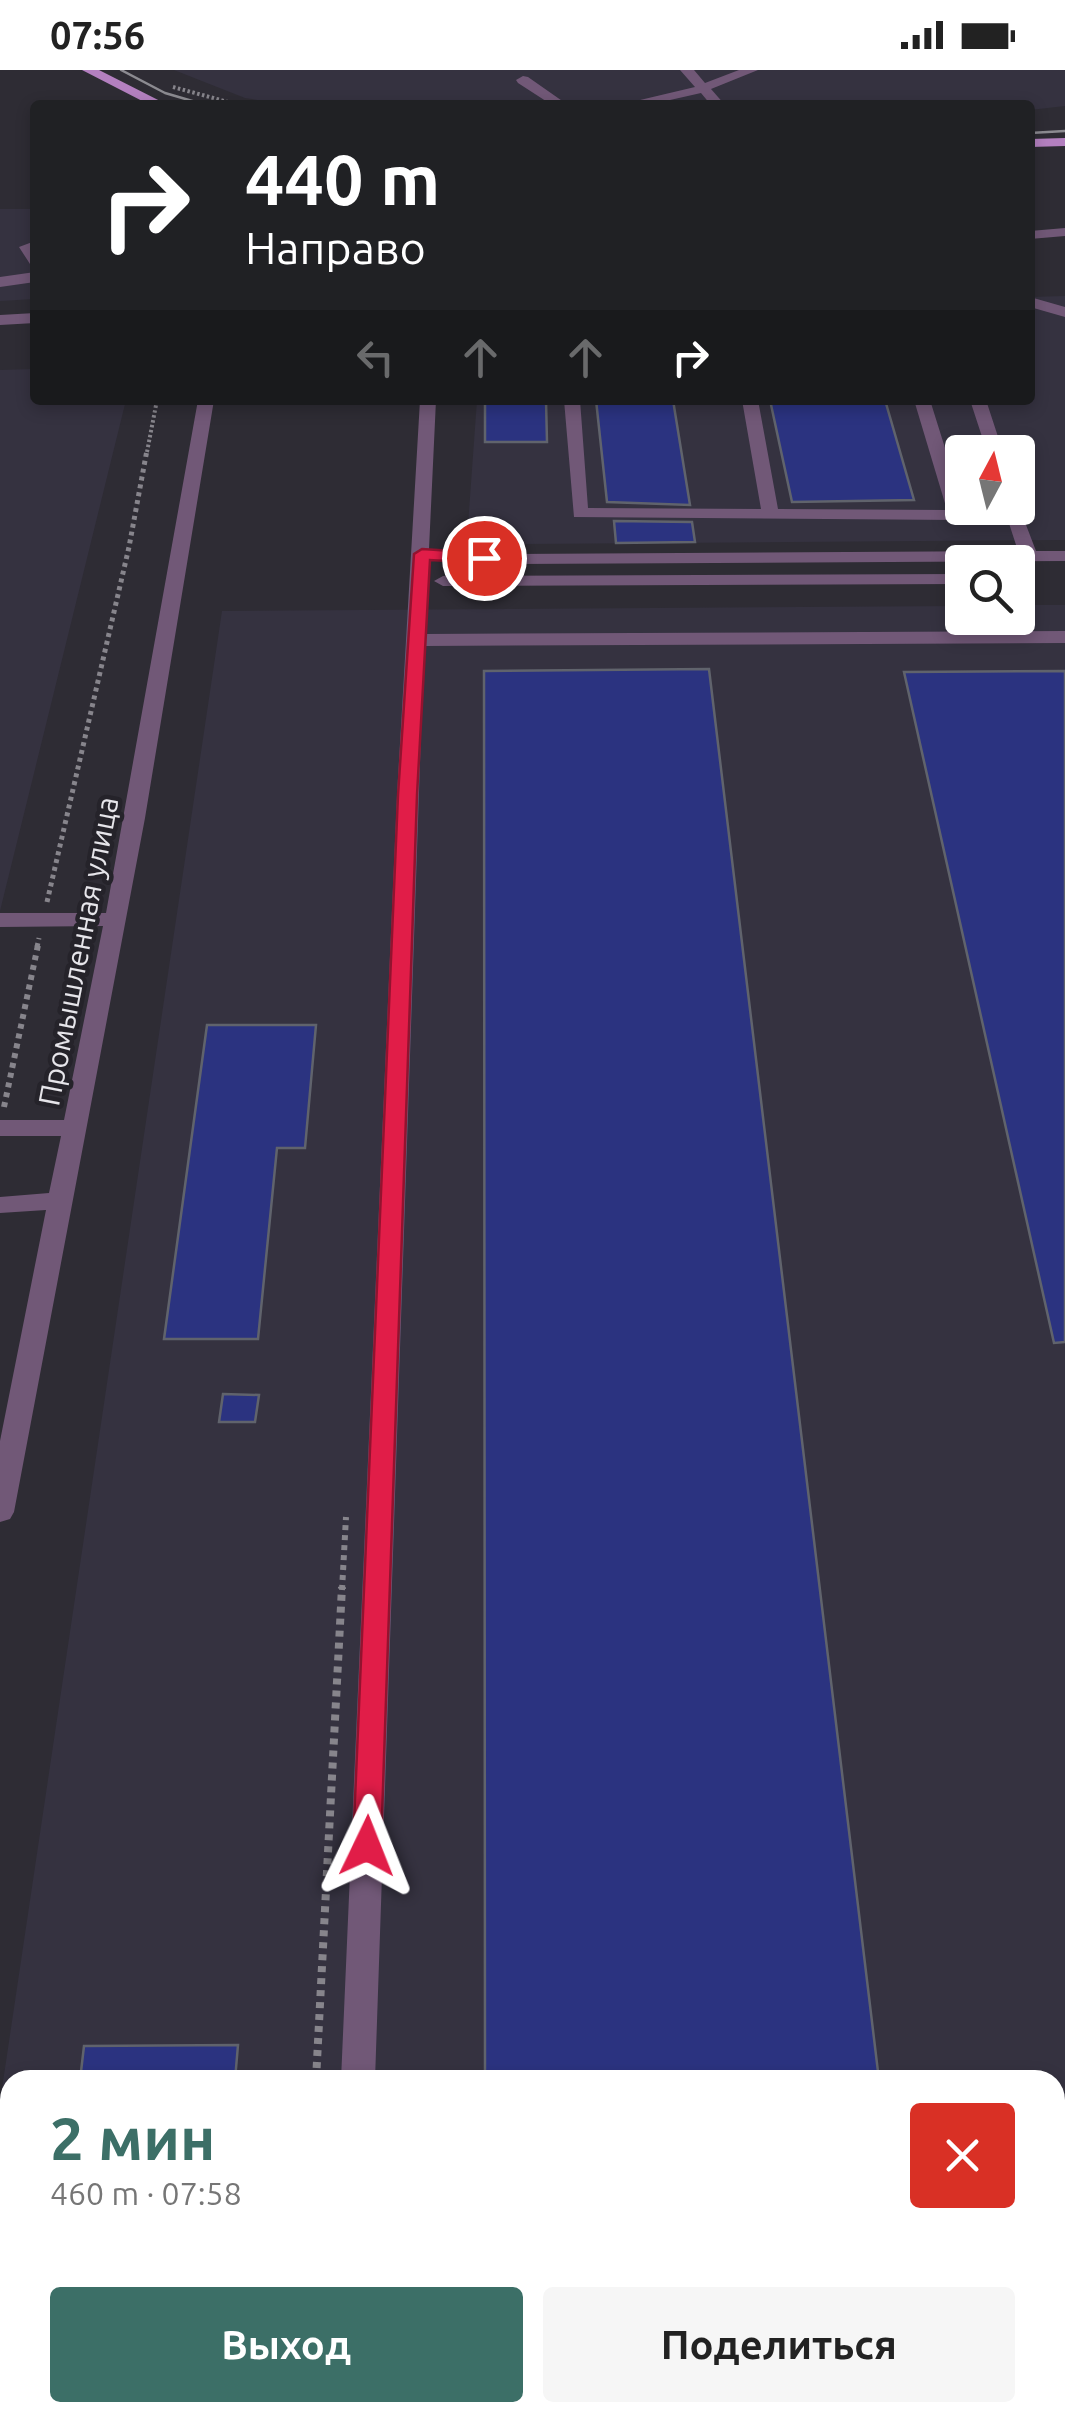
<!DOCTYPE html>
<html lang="ru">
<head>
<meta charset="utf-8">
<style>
	:root { --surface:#fff; --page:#f6f6f6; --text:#222; --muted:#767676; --accent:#3c6f67 }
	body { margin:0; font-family:Ubuntu,sans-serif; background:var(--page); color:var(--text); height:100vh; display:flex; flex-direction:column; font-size:38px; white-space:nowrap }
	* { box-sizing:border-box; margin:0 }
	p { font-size:32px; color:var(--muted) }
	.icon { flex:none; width:55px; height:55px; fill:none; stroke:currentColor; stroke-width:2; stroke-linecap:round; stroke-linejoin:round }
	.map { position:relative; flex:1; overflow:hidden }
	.sheet { position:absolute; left:0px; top:2000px; width:1065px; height:352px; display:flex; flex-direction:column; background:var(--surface); border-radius:30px 30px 0 0; box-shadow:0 5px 15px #0003 }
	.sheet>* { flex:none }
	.top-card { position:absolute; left:30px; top:30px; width:1005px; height:305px; border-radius:10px; box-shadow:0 5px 15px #0003; background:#202124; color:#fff; overflow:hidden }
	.needle { width:65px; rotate:7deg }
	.fabs { position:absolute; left:945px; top:365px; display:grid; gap:20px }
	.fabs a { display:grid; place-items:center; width:90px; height:90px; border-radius:10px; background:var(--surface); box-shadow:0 5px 15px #0003; font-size:50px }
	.pin { position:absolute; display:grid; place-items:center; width:85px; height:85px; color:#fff; margin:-42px; border:5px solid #fff; border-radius:50%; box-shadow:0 2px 10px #0007 }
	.me { position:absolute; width:110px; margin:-55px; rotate:2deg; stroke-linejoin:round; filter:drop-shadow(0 0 8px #0008) }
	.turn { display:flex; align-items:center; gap:35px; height:210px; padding:0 50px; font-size:45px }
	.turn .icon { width:130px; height:130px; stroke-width:2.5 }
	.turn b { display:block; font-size:70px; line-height:85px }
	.lanes { display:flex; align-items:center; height:95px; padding:0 50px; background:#0003; justify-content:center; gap:50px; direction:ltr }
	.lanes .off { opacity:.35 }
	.round { display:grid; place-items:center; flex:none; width:105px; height:105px; border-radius:10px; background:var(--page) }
	.headline { display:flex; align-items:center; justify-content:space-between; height:170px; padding:0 50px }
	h1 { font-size:60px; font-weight:700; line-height:75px; color:var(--accent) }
	.button { display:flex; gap:20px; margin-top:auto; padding:20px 50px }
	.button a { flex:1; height:115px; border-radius:10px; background:var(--accent); color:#fff; font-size:40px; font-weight:700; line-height:115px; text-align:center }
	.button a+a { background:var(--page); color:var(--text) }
	.status { display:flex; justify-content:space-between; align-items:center; height:70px; padding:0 50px; background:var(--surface); direction:ltr }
	.status svg { height:28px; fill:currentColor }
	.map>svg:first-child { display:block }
	.built { fill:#353240; fill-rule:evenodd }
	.building { fill:#2b3380; stroke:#60636c; stroke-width:2.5 }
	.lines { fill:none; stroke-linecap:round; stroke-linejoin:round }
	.path-far3 { stroke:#87858c; stroke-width:4; stroke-dasharray:2.5 2.5; stroke-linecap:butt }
	.path-far2 { stroke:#87858c; stroke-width:5; stroke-dasharray:4 4; stroke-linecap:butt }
	.path-far1 { stroke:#87858c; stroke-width:6; stroke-dasharray:5 5; stroke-linecap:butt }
	.path { stroke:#87858c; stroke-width:8; stroke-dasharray:6 6; stroke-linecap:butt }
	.minor { fill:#715877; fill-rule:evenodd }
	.major { fill:#b480c0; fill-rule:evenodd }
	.tram { stroke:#8c8b91; stroke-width:2.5 }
	.route { fill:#e11d48; stroke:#92132f; stroke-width:2.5 }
	.labels { text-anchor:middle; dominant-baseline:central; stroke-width:9; stroke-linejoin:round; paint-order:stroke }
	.street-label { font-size:30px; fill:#e6e5ea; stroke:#25232a }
</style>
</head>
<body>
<div class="status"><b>07:56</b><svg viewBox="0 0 49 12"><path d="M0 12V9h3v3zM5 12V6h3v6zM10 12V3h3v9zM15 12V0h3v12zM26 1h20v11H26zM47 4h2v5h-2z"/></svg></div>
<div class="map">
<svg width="1065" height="2352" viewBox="0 0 1065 2352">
	<rect width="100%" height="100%" fill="#2e2c34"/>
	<path class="built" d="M174 0H1065V36L1030 40V35H290L245 28Z
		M0 139H35V229L0 231Z
		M1065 226V470L525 474 467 469 477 330H1030V227ZM962 382H1018V438H962Z
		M35 299V330H126L0 841V300Z
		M1018 535H1065V2352H0V2032L222 541 962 536V548H1018ZM10 2010H1055V2342H10Z"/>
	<path class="building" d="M485 330H546L547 372H485Z
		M596 330H673L690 435 607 432Z
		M770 330H885L914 430 792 432Z
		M614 451 692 452 695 472 616 473Z
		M709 599 879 2010H485L484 601Z
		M1065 601V1272L1054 1273 904 602Z
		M207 955H316L305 1078H277L258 1269H164Z
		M223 1324 259 1325 255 1352H219Z
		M238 1975 235 2010H80L84 1976Z"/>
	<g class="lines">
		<path class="path-far3" d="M173 17 239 35
			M147 382 157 330"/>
		<path class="path-far2" d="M47 832 129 477 147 380
			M37 877 39 868"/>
		<path class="path-far1" d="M4 1037 38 875
			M342 1520 346 1447"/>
		<path class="path" d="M316 2010 342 1517
			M297 2352 298 2342"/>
		<path class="minor" d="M680 0H694L705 13 739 0H758L711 19 725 35H711L701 23 648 35H619L695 17Z
			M523 6 528 7 568 35H552L518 13 516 10Z
			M1065 158V166L1030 169V161Z
			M35 171V195L30 194 19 177Z
			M35 202V212L0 217V207Z
			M1030 227 1065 237V247L1030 237Z
			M35 243V253L0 255V245Z
			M198 330H214L145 748 14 1442 10 1449 0 1452V1371L46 1140 0 1143V1127L49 1123 61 1066H0V1050H64L103 856 0 857V843H106Z
			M420 330H436L429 479 514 484 1018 481 1004 438H1018V434L1036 481H1065V491L514 494 429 490 425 564 1065 561V573L424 576 375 2010H341L397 725Z
			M564 330H580L588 438 761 439 742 330H758L778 439 947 440 914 330H930L966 445 957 450 574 447Z
			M970 330H986L1003 382H987Z
			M962 504V514L443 516 434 511 443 506Z
			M327 2342H363V2352H327Z"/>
		<path class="major" d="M82 0H99L168 35H150Z
			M1065 68V76L1030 77V69Z"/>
		<path class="tram" d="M121 0 165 23 206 35
			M1030 63 1065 61"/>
	</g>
	<path class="route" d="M422 479 484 483 492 488 484 493 430 490 417 725 381 1776 377 1785 367 1788 357 1785 353 1776 398 725 414 484Z"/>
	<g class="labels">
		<g class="street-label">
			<text transform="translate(78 881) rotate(-79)">Промышленная улица</text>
		</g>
	</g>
</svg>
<div class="fabs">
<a><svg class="needle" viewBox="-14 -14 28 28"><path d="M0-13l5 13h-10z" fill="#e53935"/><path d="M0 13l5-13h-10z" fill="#767676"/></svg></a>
<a><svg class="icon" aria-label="search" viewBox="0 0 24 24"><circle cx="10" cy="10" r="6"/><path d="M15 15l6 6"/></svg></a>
</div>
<div class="pin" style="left:484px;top:488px;background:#d93025"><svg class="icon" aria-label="arrive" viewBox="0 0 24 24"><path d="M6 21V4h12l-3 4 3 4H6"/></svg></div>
<svg class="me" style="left:367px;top:1776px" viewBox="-20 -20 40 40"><path d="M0-17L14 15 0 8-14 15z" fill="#e11d48" stroke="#fff" stroke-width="4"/></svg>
<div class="top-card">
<div class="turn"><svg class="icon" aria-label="right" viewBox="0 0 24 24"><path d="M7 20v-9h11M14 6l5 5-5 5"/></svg><div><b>440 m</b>Направо</div></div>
<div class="lanes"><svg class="icon off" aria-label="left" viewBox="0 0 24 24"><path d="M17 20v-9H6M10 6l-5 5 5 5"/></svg><svg class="icon off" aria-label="ahead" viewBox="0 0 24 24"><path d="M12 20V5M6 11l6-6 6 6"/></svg><svg class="icon off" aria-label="ahead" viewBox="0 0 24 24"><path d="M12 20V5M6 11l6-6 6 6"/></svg><svg class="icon" aria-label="right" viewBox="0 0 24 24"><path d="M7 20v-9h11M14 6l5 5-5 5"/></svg></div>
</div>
<section class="sheet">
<div class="headline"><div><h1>2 мин</h1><p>460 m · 07:58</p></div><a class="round" style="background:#d93025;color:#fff"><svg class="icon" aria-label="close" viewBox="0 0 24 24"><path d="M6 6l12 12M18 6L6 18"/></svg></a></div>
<div class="button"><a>Выход</a><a>Поделиться</a></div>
</section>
</div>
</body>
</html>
